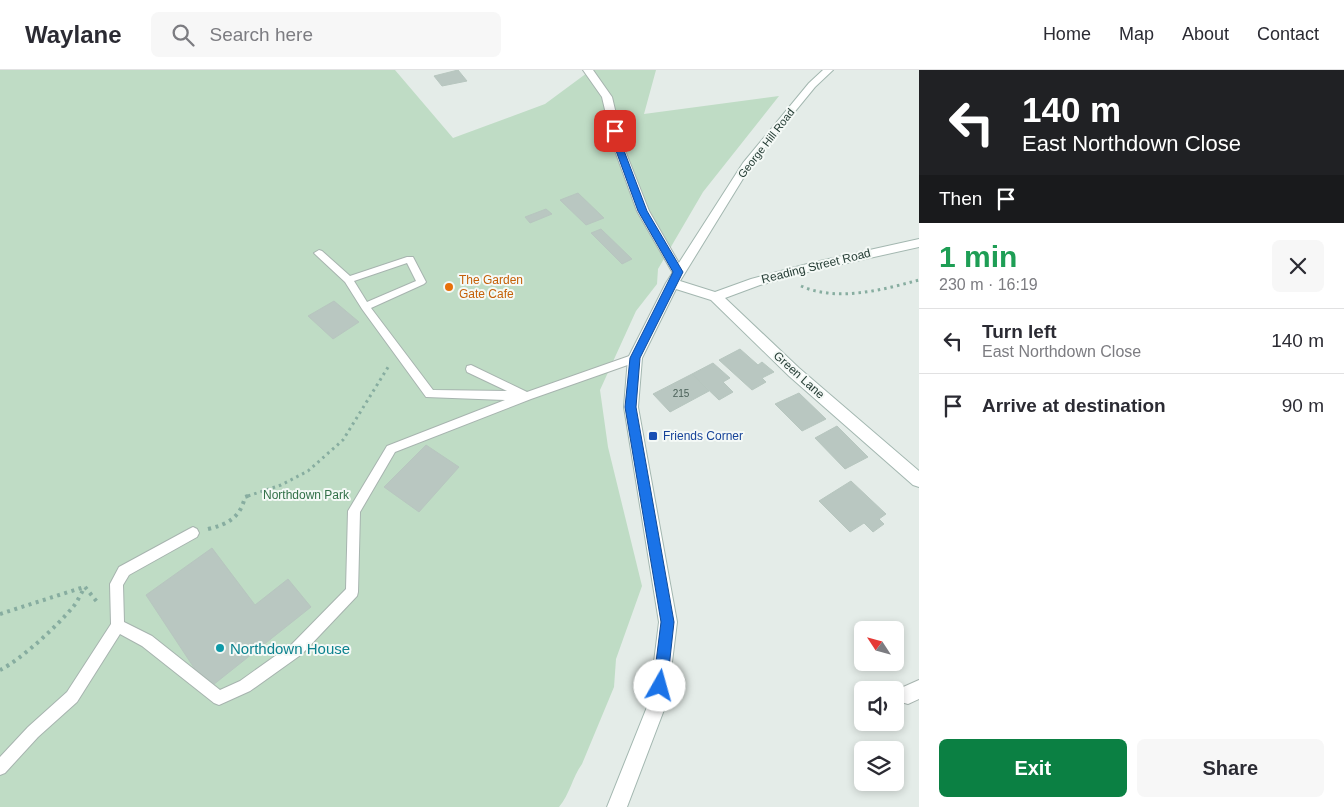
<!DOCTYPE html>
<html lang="en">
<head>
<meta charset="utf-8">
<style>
	:root { --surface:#fff; --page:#f7f7f7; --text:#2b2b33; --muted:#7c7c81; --line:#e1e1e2; --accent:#0b8043 }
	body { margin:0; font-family:Helvetica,sans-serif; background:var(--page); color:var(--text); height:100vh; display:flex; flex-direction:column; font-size:19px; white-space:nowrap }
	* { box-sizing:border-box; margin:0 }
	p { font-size:16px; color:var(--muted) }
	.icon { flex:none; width:28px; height:28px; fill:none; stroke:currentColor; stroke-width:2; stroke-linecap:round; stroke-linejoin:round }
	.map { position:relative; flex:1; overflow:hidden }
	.sheet { display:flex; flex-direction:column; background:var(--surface); width:425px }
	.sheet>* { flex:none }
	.banner { background:#202124; color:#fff; overflow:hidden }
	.needle { width:32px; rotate:306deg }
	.tools { position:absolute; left:854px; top:551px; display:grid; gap:10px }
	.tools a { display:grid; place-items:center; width:50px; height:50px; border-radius:8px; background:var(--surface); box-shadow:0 2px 8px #0003; font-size:25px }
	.pin { position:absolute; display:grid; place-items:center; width:42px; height:42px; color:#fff; margin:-21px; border-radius:10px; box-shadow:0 2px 8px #0006 }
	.me { position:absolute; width:55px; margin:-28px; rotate:7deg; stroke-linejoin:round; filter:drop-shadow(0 0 4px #0008) }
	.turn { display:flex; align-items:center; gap:18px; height:105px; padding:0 20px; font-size:22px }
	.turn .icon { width:65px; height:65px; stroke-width:2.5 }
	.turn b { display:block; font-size:35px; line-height:42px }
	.then { display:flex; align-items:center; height:48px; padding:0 20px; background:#0003; gap:10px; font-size:19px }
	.round { display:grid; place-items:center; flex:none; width:52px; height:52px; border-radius:8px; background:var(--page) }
	.summary { display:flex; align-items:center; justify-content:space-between; height:85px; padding:0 20px }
	h1 { font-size:30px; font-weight:700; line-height:38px; color:#1e9e55 }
	.cta { display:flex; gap:10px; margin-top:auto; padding:10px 20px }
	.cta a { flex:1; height:58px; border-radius:8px; background:var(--accent); color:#fff; font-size:20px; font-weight:700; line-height:58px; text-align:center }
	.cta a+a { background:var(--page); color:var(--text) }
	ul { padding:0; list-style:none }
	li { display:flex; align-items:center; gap:15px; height:65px; padding:0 20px; border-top:1px solid var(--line) }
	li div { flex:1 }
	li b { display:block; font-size:19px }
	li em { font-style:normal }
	header { display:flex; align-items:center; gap:30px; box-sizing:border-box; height:70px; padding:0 25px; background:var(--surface); border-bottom:1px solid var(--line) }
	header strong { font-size:24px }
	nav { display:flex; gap:28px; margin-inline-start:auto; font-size:18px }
	.search { width:350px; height:45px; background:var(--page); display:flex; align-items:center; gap:12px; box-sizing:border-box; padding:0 18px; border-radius:8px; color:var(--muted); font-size:19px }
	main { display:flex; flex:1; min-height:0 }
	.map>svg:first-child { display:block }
	.green { fill:#bfdcc5 }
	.building { fill:#b9c7c1; stroke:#b7c6bf }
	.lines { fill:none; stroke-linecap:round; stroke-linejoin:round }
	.lane-casing { stroke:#a7b4af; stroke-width:2 }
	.street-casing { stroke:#a7b4af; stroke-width:2 }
	.secondary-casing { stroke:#a3b7b0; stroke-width:2 }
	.path-far1 { stroke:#87ada0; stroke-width:3; stroke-dasharray:2.5 4; stroke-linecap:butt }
	.path { stroke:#87ada0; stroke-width:4; stroke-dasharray:3 4.5; stroke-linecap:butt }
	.lane { fill:#fff; fill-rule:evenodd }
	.street { fill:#fff; fill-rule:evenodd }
	.secondary { fill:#fff; fill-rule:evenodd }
	.route { fill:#1a73e8; stroke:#114b97 }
	.food-dot { fill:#e8710a; stroke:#f4f9f6; stroke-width:2 }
	.transit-dot { fill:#1a4fb4; stroke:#f4f9f6; stroke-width:2 }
	.culture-dot { fill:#0f9aa8; stroke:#f4f9f6; stroke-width:2 }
	.labels { text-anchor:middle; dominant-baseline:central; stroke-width:4; stroke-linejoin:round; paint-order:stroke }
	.number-label { font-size:10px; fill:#4a6058 }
	.far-street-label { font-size:11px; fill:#253d35; stroke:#f4f9f6 }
	.street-label { font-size:12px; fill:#253d35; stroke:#f4f9f6 }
	.food-label { font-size:12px; fill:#c56008; stroke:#f4f9f6; text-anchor:start }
	.transit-label { font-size:12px; fill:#164399; stroke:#f4f9f6; text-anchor:start }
	.park-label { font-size:12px; fill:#327048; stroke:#f4f9f6 }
	.near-culture-label { font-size:15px; fill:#0d838f; stroke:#f4f9f6; text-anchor:start }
</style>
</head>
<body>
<header>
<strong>Waylane</strong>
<div class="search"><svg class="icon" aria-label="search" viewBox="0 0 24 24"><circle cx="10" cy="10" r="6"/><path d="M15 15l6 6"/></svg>Search here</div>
<nav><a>Home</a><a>Map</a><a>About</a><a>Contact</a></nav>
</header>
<main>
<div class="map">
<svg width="919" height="737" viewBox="0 0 919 737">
	<rect width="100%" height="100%" fill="#e4ece8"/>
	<path class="green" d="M0 0H395L453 68 545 34 591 0H656L644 44 779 26 703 122 658 199 657 214 636 241 600 320 608 377 642 516 616 589 614 617 582 694C572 708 570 724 559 737H0Z"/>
	<path class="building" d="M458 0 467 11 442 16 434 6Z
		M578 123 604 148 586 155 560 130Z
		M546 139 552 144 530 153 525 147Z
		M601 159 632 189 622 194 591 163Z
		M334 231 359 252 333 269 308 246Z
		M740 279 758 295 762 292 774 302 762 308 766 312 752 320 719 290Z
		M713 293 730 308 723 312 733 322 719 330 692 304Z
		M692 304 709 321 670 342 653 324Z
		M799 323 826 349 802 361 775 334Z
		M837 356 868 387 845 399 815 368Z
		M426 375 459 397 419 442 384 417Z
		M851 411 886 444 879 449 884 454 873 462 864 453 850 462 819 431Z
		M212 478 255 535 288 509 311 537 208 619 146 525Z"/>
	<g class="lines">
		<defs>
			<path id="lane" d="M319 180 322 181 350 206 407 187H413L426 212 424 214 371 238 433 320 507 321 467 302 466 299 467 296 471 295 527 322 635 284 640 288 639 291 531 329 395 382 360 442 358 522 357 526 302 584 250 621 219 635 214 633 142 576 120 564 77 632 38 667 5 703 0 705V687L28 657 67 622 111 554 110 514 119 497 189 459 193 457 197 459 199 463 197 467 129 505 123 515 124 552 152 566 220 620 240 611 292 574 346 519 348 441 387 376 505 330 426 327 362 239 345 212 316 185 314 183ZM407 193 416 211 367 232 354 211Z"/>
			<path id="street" d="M583 0H593L612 27 624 78 649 141 684 202 682 205H674L637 141 614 78 602 27Z
				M919 610V629L908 634 901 632 899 625 901 618Z"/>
			<path id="secondary" d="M823 0H833L815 17 752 94 680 211 715 222 751 209 811 193 919 169V177L811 201 760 215 725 228 799 298 919 401V417L913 415 789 306 711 230 676 219 642 288 638 337 677 552 667 632 627 737H607L649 632 659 552 624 337 628 288 666 213 743 93 809 13Z"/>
		</defs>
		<use href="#lane" class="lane-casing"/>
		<use href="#street" class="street-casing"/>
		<use href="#secondary" class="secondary-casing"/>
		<path class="path-far1" d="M801 216C837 232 882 220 919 210
			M248 426 281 415 308 401 343 370 390 294"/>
		<path class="path" d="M208 459C228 454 240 448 245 427L251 425
			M85 517 98 533
			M0 544 84 517
			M0 600C22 589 57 556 73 537 78 531 81 523 85 517"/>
		<use href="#lane" class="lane"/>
		<use href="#street" class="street"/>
		<use href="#secondary" class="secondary"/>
	</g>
	<path class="route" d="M615 58 619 61 623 78 647 141 683 202 640 288 636 337 674 552 667 616 665 621 660 623 655 621 653 616 661 552 625 337 630 288 673 202 638 141 615 78 611 61Z"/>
	<circle class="food-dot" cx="449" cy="217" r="5"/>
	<rect class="transit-dot" x="648" y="361" width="10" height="10" rx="2.5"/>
	<circle class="culture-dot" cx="220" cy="578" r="5"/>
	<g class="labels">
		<g class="number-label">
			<text x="681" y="323">215</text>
		</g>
		<g class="far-street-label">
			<text transform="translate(766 73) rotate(-52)">George Hill Road</text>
		</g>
		<g class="street-label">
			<text transform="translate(816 196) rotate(-14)">Reading Street Road</text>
			<text transform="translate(799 305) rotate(42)">Green Lane</text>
		</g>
		<g class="food-label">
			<text x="459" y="210">The Garden<tspan x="459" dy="14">Gate Cafe</tspan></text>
		</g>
		<g class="transit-label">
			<text x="663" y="366">Friends Corner</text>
		</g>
		<g class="park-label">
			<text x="306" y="425">Northdown Park</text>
		</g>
		<g class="near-culture-label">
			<text x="230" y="578">Northdown House</text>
		</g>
	</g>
</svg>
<div class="tools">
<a><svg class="needle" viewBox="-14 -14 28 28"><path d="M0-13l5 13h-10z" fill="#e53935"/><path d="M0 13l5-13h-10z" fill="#7c7c81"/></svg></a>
<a><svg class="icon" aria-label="sound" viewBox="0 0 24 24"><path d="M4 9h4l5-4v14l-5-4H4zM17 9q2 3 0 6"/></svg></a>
<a><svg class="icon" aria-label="layers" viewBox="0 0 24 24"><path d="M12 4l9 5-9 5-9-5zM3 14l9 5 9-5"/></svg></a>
</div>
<div class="pin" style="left:615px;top:61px;background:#d93025"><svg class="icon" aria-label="arrive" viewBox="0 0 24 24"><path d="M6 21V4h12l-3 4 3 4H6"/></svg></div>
<svg class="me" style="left:660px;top:616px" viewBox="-20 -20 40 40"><circle r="19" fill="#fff"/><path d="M0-13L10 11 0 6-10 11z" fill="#1a73e8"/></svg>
</div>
<section class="sheet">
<div class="banner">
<div class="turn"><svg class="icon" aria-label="left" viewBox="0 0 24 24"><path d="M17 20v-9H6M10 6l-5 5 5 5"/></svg><div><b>140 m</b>East Northdown Close</div></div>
<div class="then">Then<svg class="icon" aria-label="arrive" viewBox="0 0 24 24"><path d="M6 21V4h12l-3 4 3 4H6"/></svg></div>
</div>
<div class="summary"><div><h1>1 min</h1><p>230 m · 16:19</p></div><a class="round"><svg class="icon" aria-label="close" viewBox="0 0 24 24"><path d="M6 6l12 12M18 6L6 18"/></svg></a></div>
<ul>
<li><svg class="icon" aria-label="left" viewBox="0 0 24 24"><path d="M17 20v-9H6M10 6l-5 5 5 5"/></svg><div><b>Turn left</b><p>East Northdown Close</p></div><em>140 m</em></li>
<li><svg class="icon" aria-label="arrive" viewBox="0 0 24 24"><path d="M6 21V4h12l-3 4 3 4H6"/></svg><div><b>Arrive at destination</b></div><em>90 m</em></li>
</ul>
<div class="cta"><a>Exit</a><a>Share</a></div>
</section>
</main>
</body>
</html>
